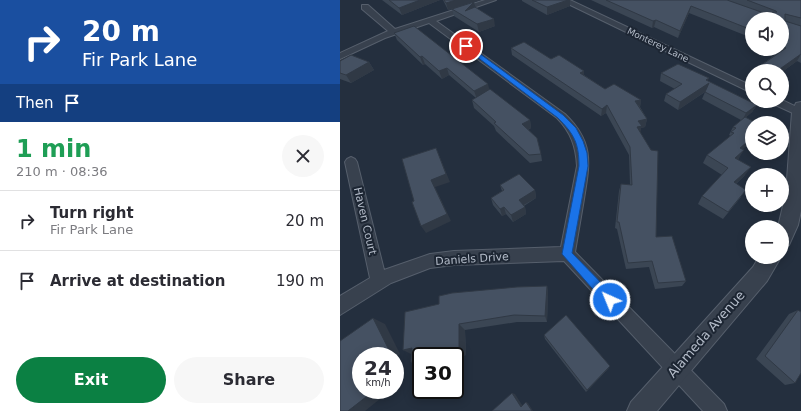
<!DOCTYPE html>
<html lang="en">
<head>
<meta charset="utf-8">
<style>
	:root { --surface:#fff; --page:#f7f7f7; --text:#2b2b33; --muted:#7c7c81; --line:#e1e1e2; --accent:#0b8043 }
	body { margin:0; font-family:"DejaVu Sans",sans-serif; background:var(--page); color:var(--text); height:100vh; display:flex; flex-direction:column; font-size:15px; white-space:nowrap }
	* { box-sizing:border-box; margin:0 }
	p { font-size:13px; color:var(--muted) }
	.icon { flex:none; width:22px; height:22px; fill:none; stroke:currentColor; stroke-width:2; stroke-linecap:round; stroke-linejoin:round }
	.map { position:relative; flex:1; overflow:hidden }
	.side { display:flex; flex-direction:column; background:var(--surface); width:340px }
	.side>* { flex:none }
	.guide { background:#1a4fa0; color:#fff; overflow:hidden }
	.buttons { position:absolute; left:405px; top:12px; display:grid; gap:8px }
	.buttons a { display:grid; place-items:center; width:44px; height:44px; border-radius:50%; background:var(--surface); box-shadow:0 2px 10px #0003; font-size:20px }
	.speed { position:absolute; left:12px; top:347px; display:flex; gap:8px; font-size:20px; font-weight:700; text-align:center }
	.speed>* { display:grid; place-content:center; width:52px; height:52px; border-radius:50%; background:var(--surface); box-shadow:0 2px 10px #0003; line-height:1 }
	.speed small { font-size:10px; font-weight:400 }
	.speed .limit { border:2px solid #111; border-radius:6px; background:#fff; color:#111 }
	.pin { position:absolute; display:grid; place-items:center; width:34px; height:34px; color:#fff; margin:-17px; border:2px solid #fff; border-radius:50%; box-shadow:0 1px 4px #0007 }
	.me { position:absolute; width:44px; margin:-22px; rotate:316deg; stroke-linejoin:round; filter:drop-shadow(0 0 3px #0008) }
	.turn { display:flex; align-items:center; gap:14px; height:84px; padding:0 16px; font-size:18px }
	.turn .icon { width:52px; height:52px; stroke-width:2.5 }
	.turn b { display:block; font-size:28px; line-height:34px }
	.then { display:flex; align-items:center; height:38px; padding:0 16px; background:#0003; gap:8px; font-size:15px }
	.round { display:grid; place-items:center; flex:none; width:42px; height:42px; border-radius:21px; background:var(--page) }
	.overview { display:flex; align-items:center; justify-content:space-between; height:68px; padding:0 16px }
	h1 { font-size:24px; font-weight:800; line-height:30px; color:#1e9e55 }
	.cta { display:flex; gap:8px; margin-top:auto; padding:8px 16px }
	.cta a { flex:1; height:46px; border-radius:24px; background:var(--accent); color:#fff; font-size:16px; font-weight:800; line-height:46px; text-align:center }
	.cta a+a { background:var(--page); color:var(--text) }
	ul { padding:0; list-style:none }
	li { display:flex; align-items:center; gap:12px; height:60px; padding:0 16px; border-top:1px solid var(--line) }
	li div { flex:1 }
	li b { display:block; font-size:15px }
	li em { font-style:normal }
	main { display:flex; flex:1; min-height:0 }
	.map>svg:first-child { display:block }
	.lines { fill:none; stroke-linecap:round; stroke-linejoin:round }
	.minor-casing { stroke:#565f6c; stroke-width:2 }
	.tertiary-casing { stroke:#565f6c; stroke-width:2 }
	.minor { fill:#38414e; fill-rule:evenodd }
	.tertiary { fill:#38414e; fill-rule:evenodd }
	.wall { fill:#3b4654 }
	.shaded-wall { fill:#303945 }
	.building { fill:#455162; stroke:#303945 }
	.route { fill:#1a73e8; stroke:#114b97 }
	.labels { text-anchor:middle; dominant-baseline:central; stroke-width:4; stroke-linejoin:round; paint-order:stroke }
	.far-street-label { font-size:9px; fill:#b4bcc9; stroke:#1d2633 }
	.street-label { font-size:11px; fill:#b4bcc9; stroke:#1d2633 }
	.near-street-label { font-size:13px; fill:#b4bcc9; stroke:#1d2633 }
</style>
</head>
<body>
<main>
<section class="side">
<div class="guide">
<div class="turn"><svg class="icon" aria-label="right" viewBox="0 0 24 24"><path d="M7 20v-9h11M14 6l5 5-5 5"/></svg><div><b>20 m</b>Fir Park Lane</div></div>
<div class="then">Then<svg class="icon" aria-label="arrive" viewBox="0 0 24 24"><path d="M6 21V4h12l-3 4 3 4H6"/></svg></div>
</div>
<div class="overview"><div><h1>1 min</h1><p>210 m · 08:36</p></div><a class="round"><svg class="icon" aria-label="close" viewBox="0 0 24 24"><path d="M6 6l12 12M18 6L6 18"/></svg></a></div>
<ul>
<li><svg class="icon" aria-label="right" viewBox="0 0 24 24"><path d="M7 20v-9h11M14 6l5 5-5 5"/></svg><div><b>Turn right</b><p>Fir Park Lane</p></div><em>20 m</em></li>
<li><svg class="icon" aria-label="arrive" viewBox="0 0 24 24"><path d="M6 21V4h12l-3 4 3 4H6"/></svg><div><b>Arrive at destination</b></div><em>190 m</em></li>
</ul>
<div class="cta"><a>Exit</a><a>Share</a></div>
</section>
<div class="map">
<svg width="461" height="411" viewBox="0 0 461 411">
	<rect width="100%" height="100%" fill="#242f3e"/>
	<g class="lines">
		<defs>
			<path id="minor" d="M145 0H156L96 21 225 114C254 142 250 162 244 199 241 217 238 234 235 252L384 404 387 411H363L224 261 114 265 90 268 51 283 0 315V296L30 278 5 162 7 159 11 157 15 159 17 162 44 270 90 254 114 251 221 247 237 166C236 147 231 132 217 118L89 23 45 38 0 59V53L48 31 22 9V5H28L55 29Z
				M220 0H230L412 86V93Z
				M442 100 461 109V115L455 114 431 103 430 101Z"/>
			<path id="tertiary" d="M461 102V211L458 225 449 245 442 247V227H438L446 193 452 112 456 103Z
				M419 257H441L427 281 317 411H287L291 402 413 267Z"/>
		</defs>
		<use href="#minor" class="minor-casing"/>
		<use href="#tertiary" class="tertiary-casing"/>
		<use href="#minor" class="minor"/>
		<use href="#tertiary" class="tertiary"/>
	</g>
	<path class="wall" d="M42 0H100L62 15Z
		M103 0H140L134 2 135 7 155 26 139 32 114 16 112 9 108 10Z
		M182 0H230V6L207 15 182 1Z
		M251 0H461V63L457 61 442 72V71H417L420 66 437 53 433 52 434 49H442V19H412V38L349 13 338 38 314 27 312 28Z
		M54 33 149 89 190 120 191 128 188 130 201 154 202 161 190 163 156 131 154 126 134 108 132 100 136 98 109 75 102 79 85 64 83 65 57 40Z
		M171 48 211 59 244 75 265 89 301 100 300 107 307 119 305 127 301 128 300 132 316 237 346 281 342 286 315 289 309 267 286 269 277 229 275 228 279 191 281 184 290 185 289 155 266 113 261 116 172 55Z
		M0 61 29 62 34 70 11 83 0 79Z
		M321 73 368 81 417 105 412 112 406 117 412 123V141L402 149 399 158 398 159 405 175 396 184 401 197 383 219 358 204 362 196 382 175 363 163 367 155 388 139 390 135H389L393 127 401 120 362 99 365 92 338 110 324 101 326 94 335 89 320 81Z
		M160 185 195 190 196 198 184 206 185 207 186 214 173 222 166 214 162 216 153 205 151 198 162 191Z
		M207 286 208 294 207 322H177L125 330 126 355 115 358V356H81V366L71 362 72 354 65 312Z
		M458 310 455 383 445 385 416 359 449 314Z
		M204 335 270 366 268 369 246 392 205 339Z"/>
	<path class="shaded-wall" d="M80 0H100L62 15 59 8Z
		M116 0H140L134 2 136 9 125 11 133 2 108 10 106 3Z
		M228 0H230V6L207 15V7Z
		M351 6 349 13 338 38 340 31Z
		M154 19 155 26 139 32 137 24Z
		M316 20 314 27 312 28 313 21Z
		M461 54 457 61 442 72V71H437Z
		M82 56 85 64 83 65 80 57Z
		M29 62 34 70 11 83 6 75Z
		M107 68 109 75 102 79 99 71Z
		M244 71V79L240 73Z
		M369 78 366 85 369 83 366 91 338 110 340 102Z
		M148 84 150 92 137 99 134 91Z
		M301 100 300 107 295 101Z
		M267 105 266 113 261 116 262 109Z
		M417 105 412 112 402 121 406 113Z
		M307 119 305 127 301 128 300 134 296 135 298 121Z
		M190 120 191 128 183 132 182 124Z
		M412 138V141L395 156 400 148Z
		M96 148 110 182 95 187 111 221 86 233 81 226 91 180Z
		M404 150 399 158 391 166 395 158Z
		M411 167 405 175 389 190 394 182Z
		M195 190 196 198 180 207 179 200Z
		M164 207 166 214 162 216 160 209Z
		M185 207 186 214 173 222 171 215Z
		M207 286 208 294 207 322 205 316Z
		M33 318 45 324 60 354 55 358V356H40Z
		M119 324 125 330 126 355 115 358V356H96Z
		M72 348 73 355 63 350Z
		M81 360V366L71 362Z
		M270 366 268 369 246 392 247 390Z
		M35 390H51L25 411H8Z
		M172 393 175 394 184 408 181 407Z
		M186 402 188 403 193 411H192Z"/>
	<path class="building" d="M49 0H80L59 8Z
		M104 0H116L106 3Z
		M192 0H228L207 7Z
		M266 0H387L424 13 437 12 436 11 407 0H461V18L445 14V21L461 26V54L437 71H432L420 66 446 48 442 46V19H412V30L351 6 340 31 316 20 313 21Z
		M134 2 125 11 135 7 154 19 137 24 112 9Z
		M74 26 148 84 134 91 107 68 99 71 82 56 80 57 54 33Z
		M184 42 211 59 219 55 244 71 240 73 265 89 274 84 301 100 295 101 307 119 298 121 302 126 297 127 311 150 318 151 316 237 332 236 346 281 318 283 312 261 288 263 279 222H277L281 184 292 185 290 147 267 105 262 109 171 48Z
		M11 55 29 62 6 75 0 73V61Z
		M338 64 369 78 366 80 417 105 406 113 365 92 369 83 340 102 326 94 342 84 321 73Z
		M150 89 190 120 182 124 197 138 201 154 189 155 154 123 156 122 132 100Z
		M405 117 417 123H412V138L400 148 404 150 395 158 411 167 394 182 406 190 388 212 362 196 388 168 367 155 394 133 391 132 396 128 393 127Z
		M96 148 106 174 91 180 107 214 81 226 72 202 74 201 62 159Z
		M179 174 195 190 179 200 185 207 171 215 164 207 160 209 151 198 164 190 160 185Z
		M207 286 205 316 174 315 119 324V350L96 356H81V360L71 362 72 348 63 350 65 312 99 304V296L112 293 177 287Z
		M458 310 461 312V373L455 383 425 356Z
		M226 315 270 366 247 390 204 335Z
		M33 318 49 350 40 356H21V390H35L8 411H0V341Z
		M172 393 181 407 186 402 192 411H152Z"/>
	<path class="route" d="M124 45H128L223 115 236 128 243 141 247 153 248 166 232 253 274 296 276 300 274 304 270 306 266 304 222 254 239 166C239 143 234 134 218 118L124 47Z"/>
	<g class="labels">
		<g class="far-street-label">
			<text transform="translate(318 45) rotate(26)">Monterey Lane</text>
		</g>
		<g class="street-label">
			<text transform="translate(25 221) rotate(77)">Haven Court</text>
			<text transform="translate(132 259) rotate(-4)">Daniels Drive</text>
		</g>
		<g class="near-street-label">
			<text transform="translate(366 334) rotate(-49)">Alameda Avenue</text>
		</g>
	</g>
</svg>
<div class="buttons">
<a><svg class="icon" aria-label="sound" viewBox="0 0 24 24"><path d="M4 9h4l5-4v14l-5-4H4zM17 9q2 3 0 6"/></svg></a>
<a><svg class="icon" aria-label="search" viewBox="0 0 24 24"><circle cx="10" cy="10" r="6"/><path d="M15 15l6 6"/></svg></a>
<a><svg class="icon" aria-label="layers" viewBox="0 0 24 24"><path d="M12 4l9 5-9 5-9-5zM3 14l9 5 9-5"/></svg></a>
<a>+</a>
<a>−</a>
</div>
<div class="speed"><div>24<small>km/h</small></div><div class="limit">30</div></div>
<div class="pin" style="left:126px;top:46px;background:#d93025"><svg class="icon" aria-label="arrive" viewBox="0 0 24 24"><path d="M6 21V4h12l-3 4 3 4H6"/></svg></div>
<svg class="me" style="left:270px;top:300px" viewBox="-20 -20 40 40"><circle r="17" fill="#1a73e8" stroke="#fff" stroke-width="3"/><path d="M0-11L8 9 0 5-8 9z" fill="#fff"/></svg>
</div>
</main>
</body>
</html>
